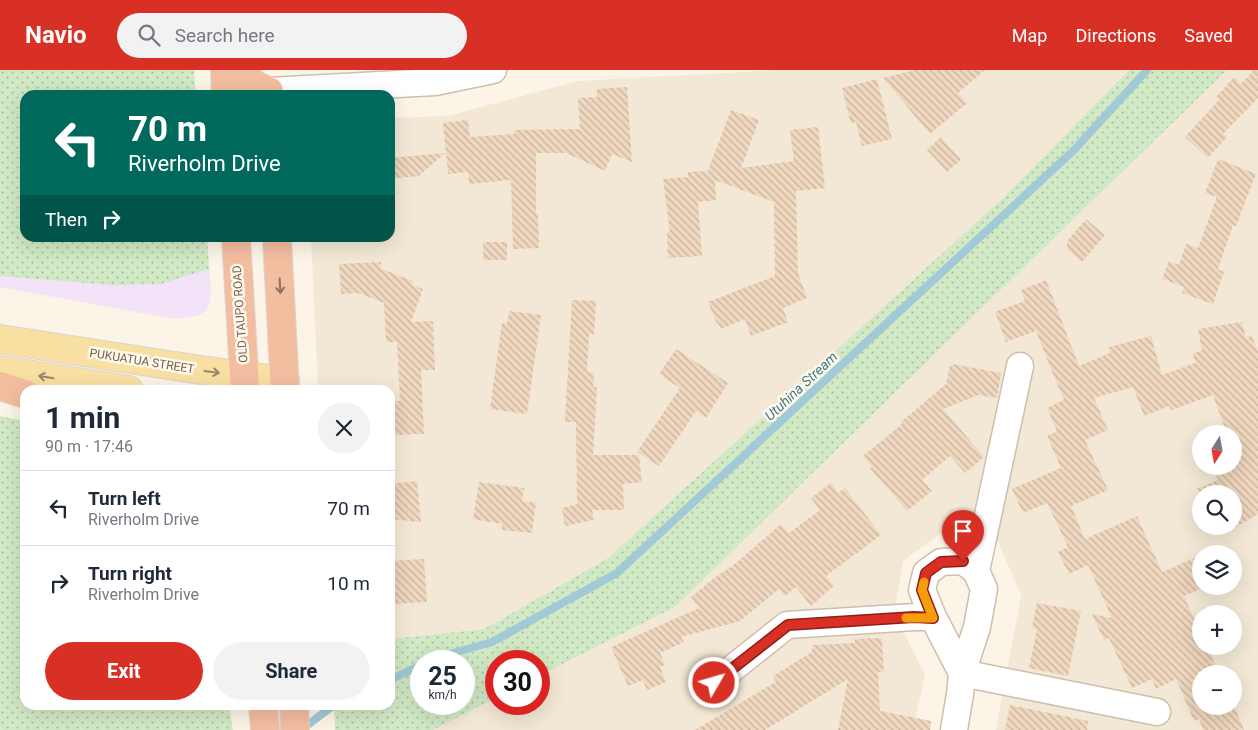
<!DOCTYPE html>
<html lang="en">
<head>
<meta charset="utf-8">
<style>
	:root { --surface:#fff; --page:#f2f2f3; --text:#1f2937; --muted:#747a83; --line:#e0e1e3; --accent:#d93025 }
	body { margin:0; font-family:Roboto,sans-serif; background:var(--page); color:var(--text); height:100vh; display:flex; flex-direction:column; font-size:19px; white-space:nowrap }
	* { box-sizing:border-box; margin:0 }
	p { font-size:16px; color:var(--muted) }
	.icon { flex:none; width:28px; height:28px; fill:none; stroke:currentColor; stroke-width:2; stroke-linecap:round; stroke-linejoin:round }
	.map { position:relative; flex:1; overflow:hidden }
	.drawer { position:absolute; left:20px; top:315px; width:375px; height:325px; display:flex; flex-direction:column; background:var(--surface); border-radius:15px; box-shadow:0 5px 20px #0002 }
	.drawer>* { flex:none }
	.banner { position:absolute; left:20px; top:20px; width:375px; height:152px; border-radius:15px; box-shadow:0 5px 20px #0002; background:#00695c; color:#fff; overflow:hidden }
	.needle { width:32px; rotate:191deg }
	.fabs { position:absolute; left:1192px; top:355px; display:grid; gap:10px }
	.fabs a { display:grid; place-items:center; width:50px; height:50px; border-radius:50%; background:var(--surface); box-shadow:0 5px 20px #0002; font-size:25px }
	.speed { position:absolute; left:410px; top:580px; display:flex; gap:10px; font-size:25px; font-weight:700; text-align:center }
	.speed>* { display:grid; place-content:center; width:65px; height:65px; border-radius:50%; background:var(--surface); box-shadow:0 5px 20px #0002; line-height:1 }
	.speed small { font-size:12px; font-weight:400 }
	.speed .limit { border:8px solid #d22; background:#fff; color:#111 }
	.pin { position:absolute; display:grid; place-items:center; width:42px; height:42px; color:#fff; margin:-51px -21px; border-radius:50% 50% 50% 0; rotate:-45deg; box-shadow:0 0 5px #0007 }
	.pin .icon { rotate:45deg }
	.me { position:absolute; width:55px; margin:-28px; rotate:52deg; stroke-linejoin:round; filter:drop-shadow(0 0 4px #0008) }
	.turn { display:flex; align-items:center; gap:18px; height:105px; padding:0 25px; font-size:22px }
	.turn .icon { width:65px; height:65px; stroke-width:2.5 }
	.turn b { display:block; font-size:35px; line-height:42px }
	.then { display:flex; align-items:center; height:48px; padding:0 25px; background:#0003; gap:10px; font-size:19px }
	.round { display:grid; place-items:center; flex:none; width:52px; height:52px; border-radius:26px; background:var(--page) }
	.overview { display:flex; align-items:center; justify-content:space-between; height:85px; padding:0 25px }
	h1 { font-size:30px; font-weight:700; line-height:38px }
	.primary-button { display:flex; gap:10px; margin-top:auto; padding:10px 25px }
	.primary-button a { flex:1; height:58px; border-radius:30px; background:var(--accent); color:#fff; font-size:20px; font-weight:700; line-height:58px; text-align:center }
	.primary-button a+a { background:var(--page); color:var(--text) }
	ul { padding:0; list-style:none }
	li { display:flex; align-items:center; gap:15px; height:75px; padding:0 25px; border-top:1px solid var(--line) }
	li div { flex:1 }
	li b { display:block; font-size:19px }
	li em { font-style:normal }
	header { display:flex; align-items:center; gap:30px; box-sizing:border-box; height:70px; padding:0 25px; background:var(--accent); color:#fff }
	header strong { font-size:24px }
	nav { display:flex; gap:28px; margin-inline-start:auto; font-size:18px }
	.search { width:350px; height:45px; background:var(--page); display:flex; align-items:center; gap:12px; box-sizing:border-box; padding:0 18px; border-radius:28px; color:var(--muted); font-size:19px }
	.map>svg:first-child { display:block }
	.residential { fill:#f3e8d5; fill-rule:evenodd }
	.education { fill:#f2e3f8 }
	.park { fill:url(#park-dots); fill-rule:evenodd }
	.lines { fill:none; stroke-linecap:round; stroke-linejoin:round }
	.stream { stroke:#a2cad6; stroke-width:8 }
	.building { fill:url(#building-back-hatch) }
	.minor-casing { stroke:#cdbead; stroke-width:29 }
	.major-casing { stroke:#dbd5d0; stroke-width:30 }
	.highway-casing { stroke:#dbd5d0; stroke-width:30 }
	.minor { stroke:#fff; stroke-width:26 }
	.major { stroke:#f8dfa2; stroke-width:28 }
	.highway { stroke:#f3bda0; stroke-width:28 }
	.oneway { stroke:#8e715d }
	.oneway2 { stroke:#9c8566 }
	.route-casing { stroke:#8d1f18; stroke-width:12 }
	.route { stroke:#d93025; stroke-width:9 }
	.slow { stroke:#f59e0b; stroke-width:9 }
	.labels { text-anchor:middle; dominant-baseline:central; stroke-width:5; stroke-linejoin:round; paint-order:stroke }
	.street-label { font-size:12px; fill:#755e4c; stroke:#fef9ed }
	.water-label { font-size:14px; font-style:italic; fill:#477787; stroke:#fef9ed }
</style>
</head>
<body>
<header>
<strong>Navio</strong>
<div class="search"><svg class="icon" aria-label="search" viewBox="0 0 24 24"><circle cx="10" cy="10" r="6"/><path d="M15 15l6 6"/></svg>Search here</div>
<nav><a>Map</a><a>Directions</a><a>Saved</a></nav>
</header>
<div class="map">
<svg width="1258" height="660" viewBox="0 0 1258 660">
	<defs>
		<pattern id="park-dots" width="8" height="8" patternUnits="userSpaceOnUse" patternTransform="scale(1.25)"><rect width="8" height="8" fill="#d1e9c5"/><path d="M2 2h.1M6 6h.1" fill="none" stroke="#aec0a2" stroke-width="1.8" stroke-linecap="round"/></pattern>
		<pattern id="building-back-hatch" width="6" height="6" patternUnits="userSpaceOnUse" patternTransform="scale(1.25)"><rect width="6" height="6" fill="#f0d7bf"/><path d="M-1 5l2 2M0 0l6 6M5-1l2 2" fill="none" stroke="#c7b29d"/></pattern>
	</defs>
	<rect width="100%" height="100%" fill="#fcf5e7"/>
	<path class="residential" d="M777 0H1129L1004 127 607 489 484 559 390 569V320H318L311 168H390V48L448 46 578 11Z
		M1227 0H1258V660H996L1021 526 999 473 947 459 903 491 894 543 925 605 913 660H433L496 628V634H539V606L675 537ZM1201 364H1234V396H1201ZM1201 424H1234V456H1201ZM1201 484H1234V516H1201ZM1201 544H1234V576H1201ZM1201 604H1234V636H1201Z"/>
	<path class="education" d="M0 0H194L196 25H25V168H207L211 221 210 231 207 240 199 245 185 248H169L0 217Z"/>
	<path class="park" d="M0 0H194L196 25H25V168H207L209 199 161 214 113 215 0 206Z
		M1129 0H1227L675 537 539 606V591H496V628L433 660H335L334 635H390V569L484 559 607 489 1004 127ZM421 591H464V634H421Z
		M0 346 25 351V635H229L233 660H0Z"/>
	<g class="lines">
		<path class="stream" d="M430 591 436 588 492 572 617 503 1074 80 1147 0
			M390 610 421 595
			M301 660 330 638 336 635"/>
	</g>
	<path class="building" d="M915 0H985L958 23 967 33 930 64 883 8Z
		M1254 0H1258V28L1223 64 1227 67 1208 88 1185 67 1219 30 1216 27 1234 7 1241 14Z
		M877 9 892 69 862 76 856 52 851 54 842 18Z
		M627 17 632 92 612 84 605 101 566 83H536V143H538L539 178 513 179 511 110 469 114 468 102 448 104 443 53 468 50 470 67 514 64V60L580 59 578 28 597 27V19Z
		M731 40 759 50 741 98 794 91 790 60 818 57 825 118 796 121 798 203 807 228 783 238 788 252 751 266 745 249 721 259 718 253 717 254 708 232 775 206 774 132 715 110 716 130 698 132 702 186 668 188 667 163 670 162 663 109 688 107V102L708 101Z
		M941 67 961 90 947 102 927 80Z
		M445 83 419 106 390 109V88Z
		M1218 89 1256 104 1236 156 1233 155 1218 199 1224 202 1213 234 1182 223 1184 217 1162 209 1169 191 1179 195 1186 174 1198 178 1217 127 1205 123Z
		M1086 149 1105 165 1082 192 1067 179V171Z
		M483 172H507V190H483Z
		M381 192V199L413 211 412 215 423 219 411 252 433 251 435 300H421L424 364 390 365V331H400L397 272H386L384 233 358 223 341 224 339 194Z
		M1046 210 1079 296 1110 283 1109 277 1151 266 1162 305 1195 293 1193 283 1202 281 1198 259 1242 252 1246 268 1252 266 1258 282V444L1224 464 1219 456H1234V424H1201V426L1197 419 1218 410 1212 396H1234V364H1227L1213 325 1171 340 1169 336 1144 346 1133 317 1094 328 1108 360 1085 370 1108 420 1071 436 1085 469 1137 446 1162 502 1201 485V516H1208L1184 526 1201 564V576H1207L1219 604H1201V636H1234L1244 660H1203L1199 649 1194 651 1176 609 1156 619 1152 609 1132 618 1109 568 1104 570 1092 544 1112 548 1088 495 1069 504 1058 482 1068 477 1047 433 1023 443 1012 419 1061 398 1047 366 1057 361 1047 338 1064 330 1050 297 1036 261 1006 272 995 242 1025 231 1021 220Z
		M572 230 596 231 594 264H589L587 302H594L593 317H597L593 385H639L642 412 623 414 624 440H592L594 450 565 456 562 438 577 434 576 352H565Z
		M509 241 541 245 527 344 490 339 502 253 507 254Z
		M676 279 728 313 706 348 696 341 659 396 637 382 680 318 659 304Z
		M953 294 1001 303 997 328 978 325 943 339 984 387 965 403 950 386 922 410 932 421 907 441 870 398 872 397 863 386 902 354 901 352 946 314 950 295 952 296Z
		M417 411 421 452 390 449V414Z
		M479 412 524 418 522 431 536 433 532 463 502 460V454L473 449Z
		M831 413 838 423 845 418 881 465 826 506 834 516 811 536 796 517 785 526 779 519 740 551 681 567 684 572 660 583 665 595 660 597 666 612 647 620 643 610 628 616 611 577 699 538 691 527 713 509 730 497V498L781 454 789 463 820 440 811 428Z
		M424 489 427 532 390 534V491Z
		M1037 533 1081 541 1068 606 1029 598 1037 559 1032 558Z
		M882 568 884 602H878L880 641 931 651 930 660H838L848 609 765 660H695L776 612 773 606 812 582V575L855 573V569Z
		M1010 635 1088 651 1087 660H1005Z"/>
	<g class="lines">
		<defs>
			<path id="minor" d="M269 21 435 12 493 0
				M976 501 1020 296
				M962 603 1157 642
				M714 613 787 555 915 547H933
				M954 660 960 624 962 603 977 557 984 519 976 501 963 491 941 492 926 503 922 520 933 547 962 603"/>
			<path id="major" d="M0 269 207 301 285 311
				M0 300 129 320"/>
			<path id="highway" d="M225 0 226 25
				M245 0C249 13 257 17 269 21
				M236 168 245 320
				M277 168 285 320
				M0 316 25 324
				M263 635 265 660
				M294 635 295 660"/>
		</defs>
		<use href="#minor" class="minor-casing"/>
		<use href="#major" class="major-casing"/>
		<use href="#highway" class="highway-casing"/>
		<use href="#minor" class="minor"/>
		<use href="#major" class="major"/>
		<use href="#highway" class="highway"/>
	</g>
	<defs><path id="oneway-shaft" d="M-6 0H5M1.5-3L5.5 0L1.5 3" fill="none" stroke-width="1.6" stroke-linecap="round" stroke-linejoin="round" transform="scale(1.25)"/></defs>
	<use class="oneway" href="#oneway-shaft" transform="translate(280 216) rotate(87)"/>
	<g class="oneway2">
		<use href="#oneway-shaft" transform="translate(212 302) rotate(8)"/>
		<use href="#oneway-shaft" transform="translate(46 307) rotate(-171)"/>
	</g>
	<g class="lines">
		<defs>
			<path id="route" d="M714 613 788 555 914 547 933 548 922 520 926 503 941 492 963 491"/>
		</defs>
		<use href="#route" class="route-casing"/>
		<use href="#route" class="route"/>
		<path class="slow" d="M906 548H933L922 520 924 512"/>
	</g>
	<g class="labels">
		<g class="street-label">
			<text transform="translate(240 244) rotate(-94)">OLD TAUPO ROAD</text>
			<text transform="translate(142 291) rotate(9)">PUKUATUA STREET</text>
		</g>
		<g class="water-label">
			<text transform="translate(801 316) rotate(-43)">Utuhina Stream</text>
		</g>
	</g>
</svg>
<div class="fabs">
<a><svg class="needle" viewBox="-14 -14 28 28"><path d="M0-13l5 13h-10z" fill="#e53935"/><path d="M0 13l5-13h-10z" fill="#747a83"/></svg></a>
<a><svg class="icon" aria-label="search" viewBox="0 0 24 24"><circle cx="10" cy="10" r="6"/><path d="M15 15l6 6"/></svg></a>
<a><svg class="icon" aria-label="layers" viewBox="0 0 24 24"><path d="M12 4l9 5-9 5-9-5zM3 14l9 5 9-5"/></svg></a>
<a>+</a>
<a>−</a>
</div>
<div class="speed"><div>25<small>km/h</small></div><div class="limit">30</div></div>
<div class="pin" style="left:963px;top:491px;background:#d93025"><svg class="icon" aria-label="arrive" viewBox="0 0 24 24"><path d="M6 21V4h12l-3 4 3 4H6"/></svg></div>
<svg class="me" style="left:714px;top:613px" viewBox="-20 -20 40 40"><circle r="17" fill="#d93025" stroke="#fff" stroke-width="3"/><path d="M0-11L8 9 0 5-8 9z" fill="#fff"/></svg>
<div class="banner">
<div class="turn"><svg class="icon" aria-label="left" viewBox="0 0 24 24"><path d="M17 20v-9H6M10 6l-5 5 5 5"/></svg><div><b>70 m</b>Riverholm Drive</div></div>
<div class="then">Then<svg class="icon" aria-label="right" viewBox="0 0 24 24"><path d="M7 20v-9h11M14 6l5 5-5 5"/></svg></div>
</div>
<section class="drawer">
<div class="overview"><div><h1>1 min</h1><p>90 m · 17:46</p></div><a class="round"><svg class="icon" aria-label="close" viewBox="0 0 24 24"><path d="M6 6l12 12M18 6L6 18"/></svg></a></div>
<ul>
<li><svg class="icon" aria-label="left" viewBox="0 0 24 24"><path d="M17 20v-9H6M10 6l-5 5 5 5"/></svg><div><b>Turn left</b><p>Riverholm Drive</p></div><em>70 m</em></li>
<li><svg class="icon" aria-label="right" viewBox="0 0 24 24"><path d="M7 20v-9h11M14 6l5 5-5 5"/></svg><div><b>Turn right</b><p>Riverholm Drive</p></div><em>10 m</em></li>
</ul>
<div class="primary-button"><a>Exit</a><a>Share</a></div>
</section>
</div>
</body>
</html>
